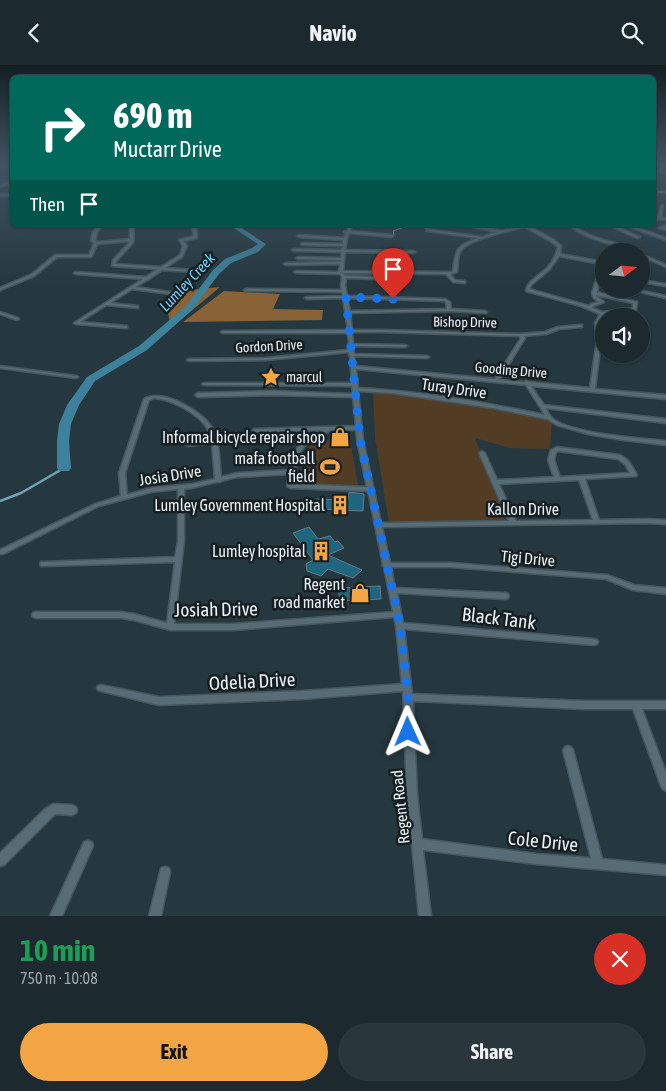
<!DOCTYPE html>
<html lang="en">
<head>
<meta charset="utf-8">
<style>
	:root { --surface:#1c2a2f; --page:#29363b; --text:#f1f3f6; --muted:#a0a7aa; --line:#3a464b; --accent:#f2a542 }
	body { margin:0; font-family:"Asap Condensed",sans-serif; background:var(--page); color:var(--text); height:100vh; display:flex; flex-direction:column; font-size:19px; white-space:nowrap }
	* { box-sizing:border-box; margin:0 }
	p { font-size:16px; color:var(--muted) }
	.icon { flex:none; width:28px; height:28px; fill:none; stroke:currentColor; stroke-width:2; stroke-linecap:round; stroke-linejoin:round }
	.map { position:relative; height:851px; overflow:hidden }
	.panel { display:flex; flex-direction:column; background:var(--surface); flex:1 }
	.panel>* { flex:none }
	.top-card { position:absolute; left:10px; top:10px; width:646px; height:152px; border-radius:8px; box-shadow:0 1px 4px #0004,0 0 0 1px var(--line); background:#00695c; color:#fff; overflow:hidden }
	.needle { width:32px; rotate:74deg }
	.controls { position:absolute; left:595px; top:178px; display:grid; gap:10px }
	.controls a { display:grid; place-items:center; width:55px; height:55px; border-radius:50%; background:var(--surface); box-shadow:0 1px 4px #0004,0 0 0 1px var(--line); font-size:25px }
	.pin { position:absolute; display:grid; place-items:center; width:42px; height:42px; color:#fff; margin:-51px -21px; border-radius:50% 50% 50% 0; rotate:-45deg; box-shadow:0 0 5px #0007 }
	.pin .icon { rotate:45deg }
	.me { position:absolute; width:55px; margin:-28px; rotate:359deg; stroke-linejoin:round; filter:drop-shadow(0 0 4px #0008) }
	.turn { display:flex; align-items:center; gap:18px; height:105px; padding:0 20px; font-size:22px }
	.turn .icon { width:65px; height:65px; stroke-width:2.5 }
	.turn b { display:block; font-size:35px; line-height:42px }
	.then { display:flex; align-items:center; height:48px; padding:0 20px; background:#0003; gap:10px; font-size:19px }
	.round { display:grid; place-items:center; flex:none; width:52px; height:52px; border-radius:26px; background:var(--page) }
	.headline { display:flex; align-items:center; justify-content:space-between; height:85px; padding:0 20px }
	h1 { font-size:30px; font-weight:700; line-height:38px; color:#1e9e55 }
	.cta { display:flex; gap:10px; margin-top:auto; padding:10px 20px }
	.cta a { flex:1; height:58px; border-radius:30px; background:var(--accent); color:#111; font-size:20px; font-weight:700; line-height:58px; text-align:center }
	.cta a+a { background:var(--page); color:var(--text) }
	header { display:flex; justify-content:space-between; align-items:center; height:65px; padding:0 20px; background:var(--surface); font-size:22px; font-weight:700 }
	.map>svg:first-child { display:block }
	.green { fill:#523c24 }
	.forest { fill:#896235 }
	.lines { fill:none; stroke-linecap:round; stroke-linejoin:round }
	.stream-far1 { stroke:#71a3b7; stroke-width:1 }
	.stream { stroke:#71a3b7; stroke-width:2.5 }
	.river { fill:#3e819c; fill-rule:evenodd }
	.building { fill:#1f657f; stroke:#687c85 }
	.street-casing { stroke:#46565c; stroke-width:3 }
	.primary-casing { stroke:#46565c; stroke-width:2 }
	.street { fill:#586c75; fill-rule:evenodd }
	.primary { fill:#907959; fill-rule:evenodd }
	.route { stroke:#1a73e8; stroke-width:9; stroke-dasharray:0 16.2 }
	.labels { text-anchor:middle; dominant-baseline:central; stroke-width:5; stroke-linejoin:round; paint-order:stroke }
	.far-street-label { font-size:14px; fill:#e7f2f7; stroke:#161e21 }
	.far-poi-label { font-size:14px; fill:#e7f2f7; stroke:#161e21; text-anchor:start }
	.far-water-label { font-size:15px; font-style:italic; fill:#6fd3fc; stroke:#161e21 }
	.street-label { font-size:16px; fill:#e7f2f7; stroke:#161e21 }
	.poi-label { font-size:16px; fill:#e7f2f7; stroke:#161e21; text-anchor:end }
	.near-street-label { font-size:19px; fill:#e7f2f7; stroke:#161e21 }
</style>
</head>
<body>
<header><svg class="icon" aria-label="back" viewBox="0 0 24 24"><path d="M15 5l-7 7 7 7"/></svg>Navio<svg class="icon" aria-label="search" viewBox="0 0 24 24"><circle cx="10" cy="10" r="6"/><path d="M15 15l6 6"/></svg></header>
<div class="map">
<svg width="666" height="851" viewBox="0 0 666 851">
	<rect width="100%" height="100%" fill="#25383f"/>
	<path class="green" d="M373 326 515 346 552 355 550 384 510 383 475 373 506 456 389 458 375 373Z
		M328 374H350L359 425 301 422 308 381Z"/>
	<path class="forest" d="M220 222 171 263 166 237 178 226Z
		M224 226 280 229 273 244 323 245 322 255 183 257Z"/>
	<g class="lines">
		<path class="stream-far1" d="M394 170 393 166 410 160"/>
		<path class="stream" d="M0 436 21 428 64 403"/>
		<path class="river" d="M229 160H237L266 179 258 187 231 198 219 209 192 245 147 285 95 316 79 340 71 359 69 376 71 403 69 406H59L57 403V376L59 359 67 340 87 312 139 281 186 241 213 205 225 194 252 183 258 179Z"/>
	</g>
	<path class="building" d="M349 427 364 429 363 446 316 444 317 434 348 435Z
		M309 462 318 474 330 471 335 477 338 476 344 483 328 490 362 505 353 513 328 504 321 511 307 506 306 499 313 495 293 468Z
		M380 521 381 534 340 536 338 523Z"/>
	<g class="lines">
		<defs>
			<path id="street" d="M0 100H5L0 102Z
				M663 100H666V102Z
				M659 105 666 106V108L659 107Z
				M11 116H12V118L0 122V120Z
				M0 129H12V131H0Z
				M662 140 663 141 661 153H666V155L654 154V152H658L661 141Z
				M99 160H103L97 167 95 176 97 177 130 174V160H134L133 178 116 196 115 199 161 202 180 190 183 181 179 175 194 171 192 160H196L197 173 183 176 187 181 182 192 165 203 193 205 195 206 193 207 162 205 149 214 135 222 170 227H171V229L132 224 110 238 137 241H138V243L106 240 80 257 127 261V263H125L76 259 74 258 143 214 76 209 74 208 76 207 146 212 158 204 112 201 113 195 129 178V176L97 179 92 191 90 192H57L34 211 0 225V223L32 209 55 190H89L94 178 91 176 93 167Z
				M149 160H157L155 161Z
				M349 160H353L350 166 391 170 393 171 391 172 349 168 347 174 345 185 413 186 415 187 413 188 345 187 343 206 452 207 453 206C456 184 456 181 478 173L427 166 426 164 482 172 497 167 463 160H470L501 166 527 160 554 175 561 181 560 189 604 197V202L597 227 637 237 636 245 604 249 599 258 601 275 595 324 666 330V334L531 321 544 340 666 354V358L546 343C547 346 549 350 552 353 570 369 640 373 666 376V380L623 375 588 369 557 360 547 354 493 343 392 328 358 326 363 375 381 458 509 456 479 388 482 386 485 388 497 415 554 412 548 395 551 385 557 382 620 390C629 394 632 402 637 410L636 411 585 414 599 455 647 454 666 455V459L647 458 382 462 390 498H450L607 510 634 520 666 523V529L633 525 606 514 450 502H391L395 523 505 528 508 529 509 531 508 533 505 534 397 528 403 558 594 574 597 575 598 577 597 579 594 580 404 564 412 629 585 636H666V644H642L666 708V726L663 724 661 721 633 644H585L413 636 417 730 422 774 536 789 591 793 563 685 565 682 568 681 571 682 573 685 602 794 666 800V810L536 799 423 785 431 851H419L407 730 403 626 303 634 159 640 101 626 98 625 97 623 98 621 101 620 159 632 303 626 402 619 396 561 394 552 233 565H170L134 555 121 553H36L33 552 32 550 33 548 36 547H121L134 549 167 558 175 497 44 501H41L40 499 41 497H44L175 492 178 476V424L151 427 99 441 3 489H0V485L95 439 121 431 119 408 144 334C163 322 206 348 214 366 220 379 219 397 221 412L237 408 290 405C296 376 300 380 323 365L256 367 254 366 253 365 254 364 356 361 353 332 271 330 198 332 195 330 198 328 271 326 353 329 352 321 204 320 202 319 204 318H352L350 291 349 290V287L266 295 189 296 187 295 189 294 266 293 349 285V281L348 280 349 279 348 268H223L221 267 223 266 348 265 343 233 307 234 305 233 307 232 343 231 342 227 246 226 244 225 246 224 342 225 341 220 342 212 340 209 296 208 294 207 296 206 339 207 340 199 286 200 284 199 286 198 341 197V195L298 194 296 193 298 192 341 193 342 187 294 186 292 185 294 184 342 185 343 181 303 180 301 179 303 178 343 179V175L299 172 297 171 299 170 344 173 346 168 344 167 347 166ZM525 162 552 177 558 182C556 190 553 197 547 203 540 210 527 216 526 226L581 241 600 249 595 258 597 275 590 323 529 317 526 316 524 317 499 315 525 273 524 271 546 269 559 264 582 262V260H580L558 262 545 267 520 269 380 265H352L350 248 449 246 486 248 487 247 485 246 451 244 450 237 445 234 347 231 345 220 346 213 406 215 408 214 406 213 345 211 343 208 446 209 453 217 465 218V216L455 215 450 209 457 207C458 201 457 193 460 187 465 175 512 165 525 162ZM559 191 601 199 592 228 593 232 599 237 591 239 589 241 529 224 531 220 550 204ZM596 230 633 238V243L602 247 592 243 593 241 604 237 596 231ZM347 233 444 236 446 237 447 244 350 246ZM352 267H380L519 271 521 273 495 314 355 301 354 291 427 293 429 292 427 291 354 289 353 281 405 282 407 281 405 280 353 279ZM356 304 526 320 545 350C483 337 421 326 358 323ZM154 333C170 334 195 347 205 360 208 364 210 369 211 375L188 377 185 379 188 381 212 378 215 414 192 419 151 423 127 430 125 408 149 335ZM331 365H356L357 375 367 422 293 419C296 407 296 387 307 379 314 373 323 370 331 365ZM558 386 618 394 625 399 630 408 560 412 554 395 556 387ZM290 409 287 421 290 423 368 426 383 499 382 500 384 502 393 547 233 559H174L184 476V424L192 423 216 417H220L221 416 237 412ZM579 415 593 455 516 456 499 419Z
				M569 160C575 160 578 164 583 167 600 176 620 177 636 186H632C611 178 587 175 569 160Z
				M608 160H613L640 172 637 173Z
				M624 160H629L666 173V175Z
				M666 160V162L664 163H666V165L659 163Z
				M641 189 666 200V202L641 191Z
				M641 215 666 219V221L641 217Z
				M628 224H634L666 231V233Z
				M0 247 18 253 19 254 17 255 0 249Z
				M0 301 76 311 78 312 76 313 0 303Z
				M53 739 72 740 76 742 77 745 76 748 72 750 55 749 4 800 0 801V788L45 744Z
				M88 776 92 777 93 781 62 851H50L84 777Z
				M165 802 169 803 170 807 161 851H149L161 803Z"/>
			<path id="primary" d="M666 101V103L654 108V106Z
				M654 126H666V128H654Z"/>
		</defs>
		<use href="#street" class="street-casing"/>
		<use href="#primary" class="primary-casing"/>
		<use href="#street" class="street"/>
		<use href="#primary" class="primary"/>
	</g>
	<linearGradient id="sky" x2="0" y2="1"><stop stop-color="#141f23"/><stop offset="0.45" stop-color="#405363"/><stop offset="1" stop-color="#405363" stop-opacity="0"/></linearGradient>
	<rect width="666" height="220" fill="url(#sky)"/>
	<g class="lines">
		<path class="route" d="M393 234 346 232 360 375 400 560 408 632V667"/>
	</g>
	<defs>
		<symbol id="sight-bare" viewBox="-9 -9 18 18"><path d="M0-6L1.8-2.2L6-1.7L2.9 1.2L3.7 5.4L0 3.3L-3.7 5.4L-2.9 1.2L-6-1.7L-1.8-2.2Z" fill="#f2a542" stroke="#161e21" stroke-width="2.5" paint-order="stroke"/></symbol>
		<symbol id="shop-bare" viewBox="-9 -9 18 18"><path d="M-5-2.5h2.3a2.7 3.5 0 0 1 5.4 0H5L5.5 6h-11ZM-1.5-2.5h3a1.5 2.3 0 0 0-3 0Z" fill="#f2a542" stroke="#161e21" stroke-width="2.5" paint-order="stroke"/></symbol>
		<symbol id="stadium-bare" viewBox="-9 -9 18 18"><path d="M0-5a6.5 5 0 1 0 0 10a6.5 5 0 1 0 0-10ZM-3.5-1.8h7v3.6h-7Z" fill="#f2a542" stroke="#161e21" stroke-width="2.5" paint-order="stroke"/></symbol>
		<symbol id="building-bare" viewBox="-9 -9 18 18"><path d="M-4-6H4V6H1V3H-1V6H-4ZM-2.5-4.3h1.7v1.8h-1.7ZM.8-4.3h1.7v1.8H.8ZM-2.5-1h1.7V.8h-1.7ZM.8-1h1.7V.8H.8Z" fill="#f2a542" stroke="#161e21" stroke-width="2.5" paint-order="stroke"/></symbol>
	</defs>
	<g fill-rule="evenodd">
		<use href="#sight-bare" x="257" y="298" width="28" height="28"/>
		<use href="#shop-bare" x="326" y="358" width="28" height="28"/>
		<use href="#stadium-bare" x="316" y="388" width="28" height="28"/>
		<use href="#building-bare" x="326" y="426" width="28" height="28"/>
		<use href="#building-bare" x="307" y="472" width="28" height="28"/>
		<use href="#shop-bare" x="346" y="514" width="28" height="28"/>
	</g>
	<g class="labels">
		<g class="far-street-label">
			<text transform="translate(465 257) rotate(1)">Bishop Drive</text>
			<text transform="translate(269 281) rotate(-3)">Gordon Drive</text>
			<text transform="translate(511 305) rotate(5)">Gooding Drive</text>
		</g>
		<g class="far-poi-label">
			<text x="286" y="312">marcul</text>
		</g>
		<g class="far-water-label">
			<text transform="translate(187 217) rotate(-47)">Lumley Creek</text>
		</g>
		<g class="street-label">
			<text transform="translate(454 323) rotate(8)">Turay Drive</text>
			<text transform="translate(170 410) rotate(-9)">Josia Drive</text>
			<text x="523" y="444">Kallon Drive</text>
			<text transform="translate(528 493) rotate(5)">Tigi Drive</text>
			<text transform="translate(400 742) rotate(-96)">Regent Road</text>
		</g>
		<g class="poi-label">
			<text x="325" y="372">Informal bicycle repair shop</text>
			<text x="315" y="393">mafa football<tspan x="315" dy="18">field</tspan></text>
			<text x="325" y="440">Lumley Government Hospital</text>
			<text x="306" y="486">Lumley hospital</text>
			<text x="345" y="519">Regent<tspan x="345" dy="18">road market</tspan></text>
		</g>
		<g class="near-street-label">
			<text transform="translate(216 544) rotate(-1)">Josiah Drive</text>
			<text transform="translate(499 553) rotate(7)">Black Tank</text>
			<text transform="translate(252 616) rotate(-3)">Odelia Drive</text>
			<text transform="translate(543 776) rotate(6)">Cole Drive</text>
		</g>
	</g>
</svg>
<div class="controls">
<a><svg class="needle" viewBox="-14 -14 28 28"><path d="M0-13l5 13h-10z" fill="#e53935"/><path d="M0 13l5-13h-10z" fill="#a0a7aa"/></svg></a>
<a><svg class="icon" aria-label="sound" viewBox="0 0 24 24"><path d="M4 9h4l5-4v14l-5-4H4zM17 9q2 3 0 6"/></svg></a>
</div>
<div class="pin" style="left:393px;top:234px;background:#d93025"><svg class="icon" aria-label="arrive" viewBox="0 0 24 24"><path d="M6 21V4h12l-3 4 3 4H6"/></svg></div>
<svg class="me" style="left:408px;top:667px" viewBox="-20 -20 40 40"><path d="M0-17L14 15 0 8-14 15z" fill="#1a73e8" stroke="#fff" stroke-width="4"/></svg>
<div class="top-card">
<div class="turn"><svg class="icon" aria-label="right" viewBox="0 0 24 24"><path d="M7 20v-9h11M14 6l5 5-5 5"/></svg><div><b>690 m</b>Muctarr Drive</div></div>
<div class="then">Then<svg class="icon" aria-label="arrive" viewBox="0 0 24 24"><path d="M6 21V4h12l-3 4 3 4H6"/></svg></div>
</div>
</div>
<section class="panel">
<div class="headline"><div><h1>10 min</h1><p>750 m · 10:08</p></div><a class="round" style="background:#d93025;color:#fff"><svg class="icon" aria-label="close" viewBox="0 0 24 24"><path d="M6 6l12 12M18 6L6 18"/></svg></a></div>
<div class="cta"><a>Exit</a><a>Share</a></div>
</section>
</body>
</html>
